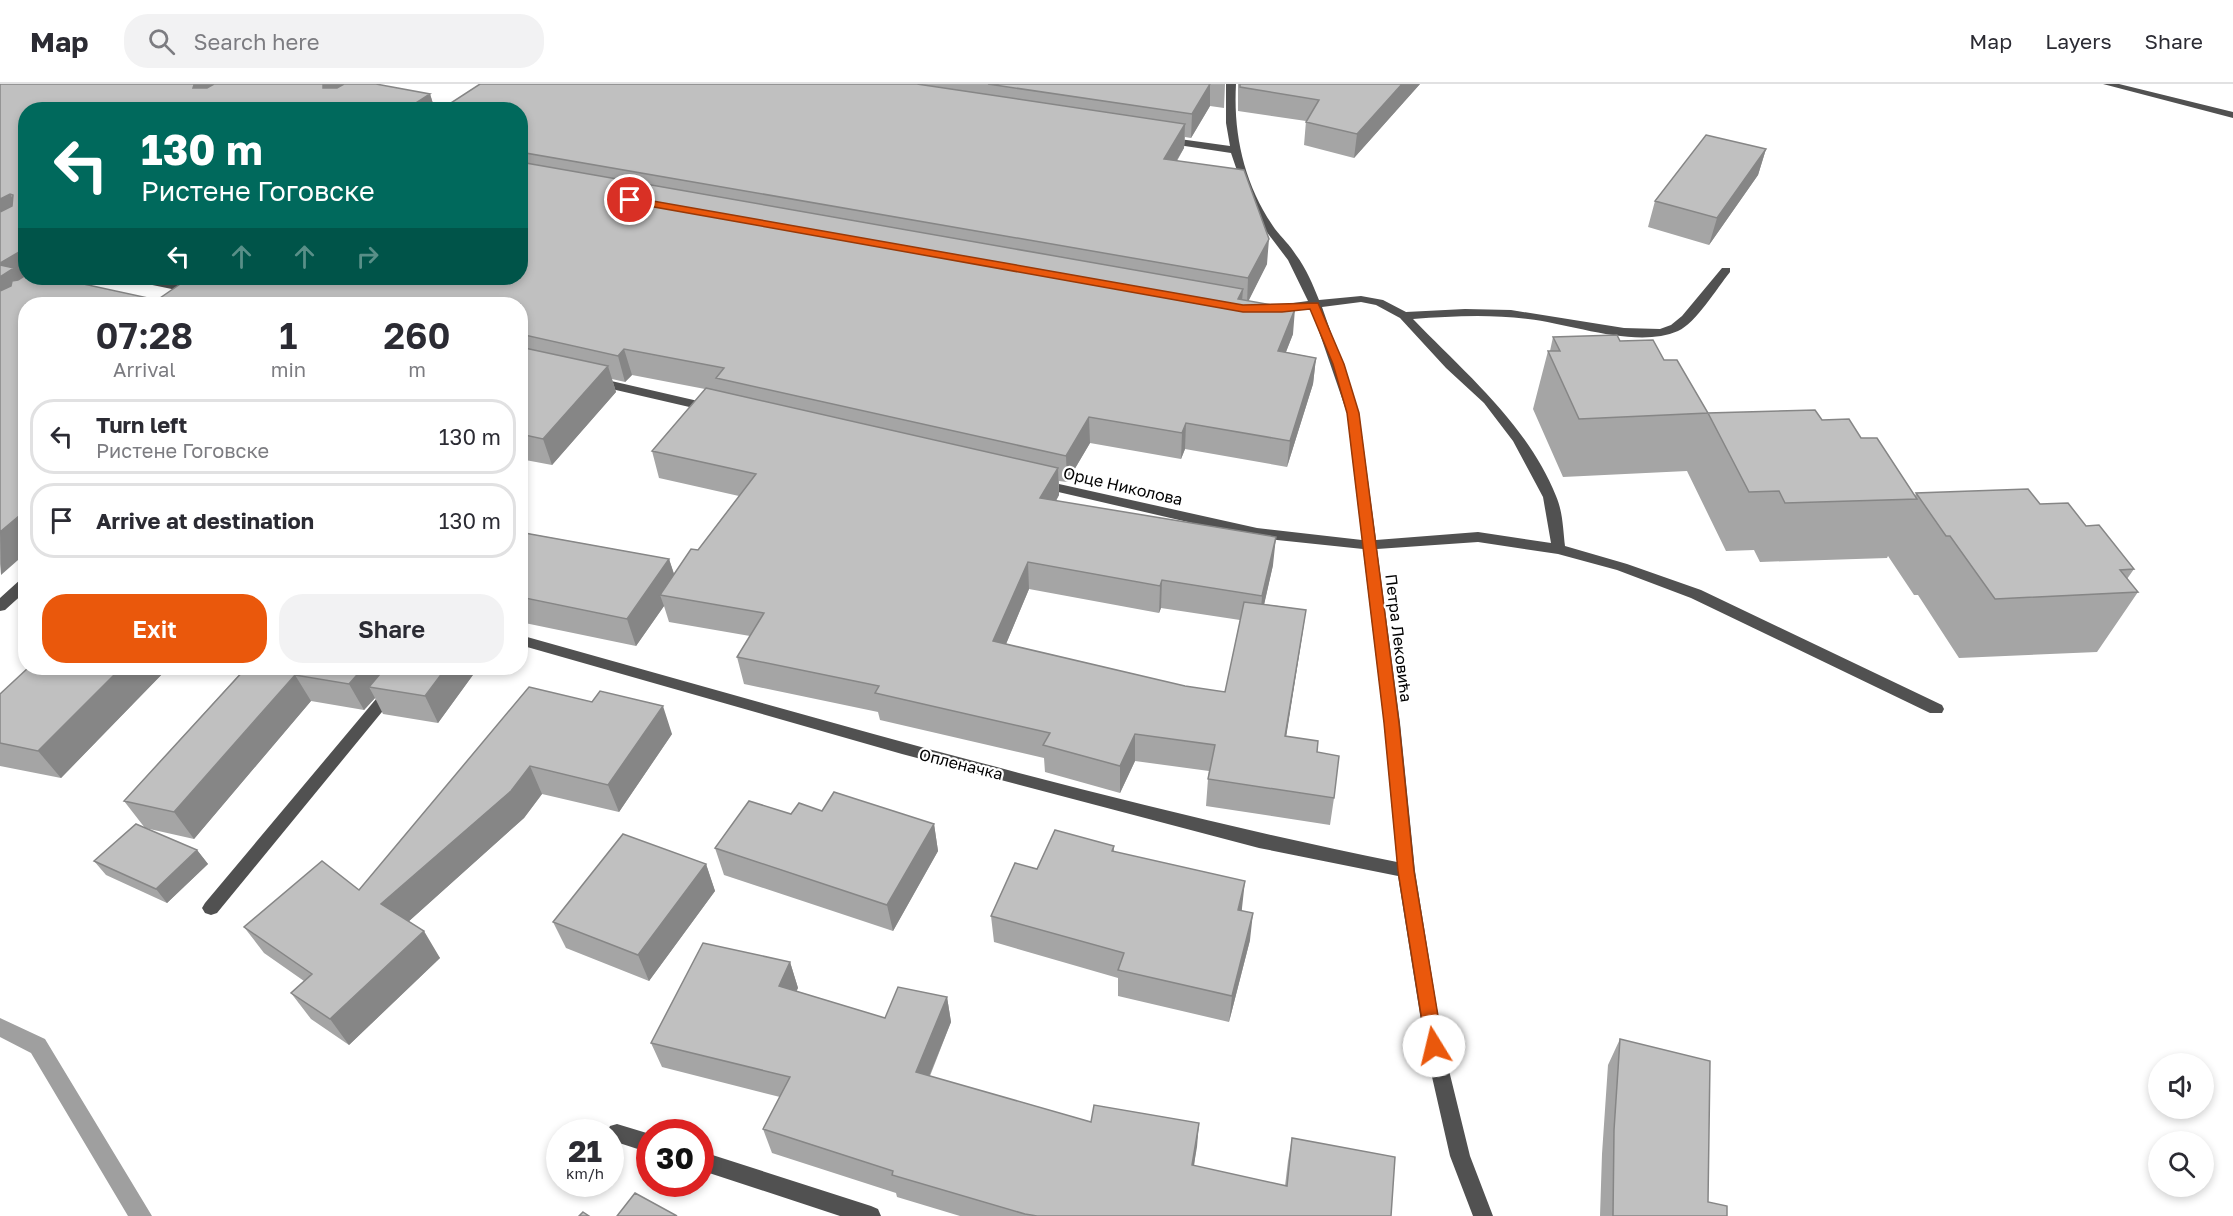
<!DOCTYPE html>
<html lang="en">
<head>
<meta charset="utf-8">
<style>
	:root { --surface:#fff; --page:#f2f2f3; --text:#2b2b33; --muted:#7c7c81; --line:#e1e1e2; --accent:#ea580c }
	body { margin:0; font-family:"Golos Text",sans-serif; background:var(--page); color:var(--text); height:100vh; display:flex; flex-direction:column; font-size:22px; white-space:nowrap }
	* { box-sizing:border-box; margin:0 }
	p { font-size:20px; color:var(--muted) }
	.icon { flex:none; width:33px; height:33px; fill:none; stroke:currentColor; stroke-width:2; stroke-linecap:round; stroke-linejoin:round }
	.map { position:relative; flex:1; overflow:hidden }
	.panel { position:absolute; left:18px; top:213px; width:510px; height:378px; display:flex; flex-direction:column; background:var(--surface); border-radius:24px; box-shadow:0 3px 9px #0003 }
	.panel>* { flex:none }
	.guide { position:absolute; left:18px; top:18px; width:510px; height:183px; border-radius:24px; box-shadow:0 3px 9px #0003; background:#00695c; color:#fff; overflow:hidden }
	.tools { position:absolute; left:2148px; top:969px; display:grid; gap:12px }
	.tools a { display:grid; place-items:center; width:66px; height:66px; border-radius:50%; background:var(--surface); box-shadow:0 3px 9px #0003; font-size:30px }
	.speed { position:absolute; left:546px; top:1035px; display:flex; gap:12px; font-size:30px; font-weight:700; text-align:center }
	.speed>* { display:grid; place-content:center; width:78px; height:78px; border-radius:50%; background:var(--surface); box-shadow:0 3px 9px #0003; line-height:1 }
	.speed small { font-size:15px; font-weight:400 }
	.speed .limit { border:9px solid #d22; background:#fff; color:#111 }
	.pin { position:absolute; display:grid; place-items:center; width:51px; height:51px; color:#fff; margin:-26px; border:3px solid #fff; border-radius:50%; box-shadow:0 2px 6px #0007 }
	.me { position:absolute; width:66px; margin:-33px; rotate:351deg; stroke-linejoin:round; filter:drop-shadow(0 0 4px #0008) }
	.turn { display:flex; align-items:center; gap:21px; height:126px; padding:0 24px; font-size:27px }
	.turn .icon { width:78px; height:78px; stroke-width:2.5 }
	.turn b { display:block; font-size:42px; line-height:51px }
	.lanes { display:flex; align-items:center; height:57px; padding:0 24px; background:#0003; justify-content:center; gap:30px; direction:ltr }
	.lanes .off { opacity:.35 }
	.eta { display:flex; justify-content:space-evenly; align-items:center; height:102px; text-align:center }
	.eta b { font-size:36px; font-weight:600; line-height:42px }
	.primary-button { display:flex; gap:12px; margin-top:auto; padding:12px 24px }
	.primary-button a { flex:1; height:69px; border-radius:24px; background:var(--accent); color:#fff; font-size:24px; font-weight:600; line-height:69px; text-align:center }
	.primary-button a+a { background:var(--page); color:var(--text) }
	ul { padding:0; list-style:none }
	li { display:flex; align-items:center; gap:18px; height:75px; margin:0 12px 9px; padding:0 12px; border:3px solid var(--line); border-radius:24px }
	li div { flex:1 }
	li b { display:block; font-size:22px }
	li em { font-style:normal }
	header { display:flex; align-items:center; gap:36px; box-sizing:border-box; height:84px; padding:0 30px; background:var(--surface); border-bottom:2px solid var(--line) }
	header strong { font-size:28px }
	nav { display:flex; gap:33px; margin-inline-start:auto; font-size:21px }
	.search { width:420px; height:54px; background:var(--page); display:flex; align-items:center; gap:15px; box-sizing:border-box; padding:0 21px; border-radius:24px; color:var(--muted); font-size:22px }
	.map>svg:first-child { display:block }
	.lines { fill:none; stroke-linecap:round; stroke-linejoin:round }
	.stream { fill:#9f9f9f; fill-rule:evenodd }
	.minor { fill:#515151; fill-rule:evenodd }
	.wall { fill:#a5a5a5; fill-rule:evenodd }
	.shaded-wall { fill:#868686 }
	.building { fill:#c0c0c0; stroke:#868686; stroke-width:1.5 }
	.route { fill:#ea580c; stroke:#983908; stroke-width:1.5 }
	.labels { text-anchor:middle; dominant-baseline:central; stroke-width:4.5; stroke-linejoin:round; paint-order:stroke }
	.street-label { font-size:16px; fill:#000; stroke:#fff }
</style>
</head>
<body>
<header>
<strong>Map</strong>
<div class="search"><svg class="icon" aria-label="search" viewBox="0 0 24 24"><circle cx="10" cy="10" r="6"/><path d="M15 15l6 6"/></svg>Search here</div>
<nav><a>Map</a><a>Layers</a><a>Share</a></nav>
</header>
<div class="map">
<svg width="2233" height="1132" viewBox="0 0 2233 1132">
	<rect width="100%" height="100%" fill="#fff"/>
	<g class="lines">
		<path class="stream" d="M0 934 45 955 152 1132H128L31 969 0 953Z"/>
		<path class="minor" d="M1226 0H1236C1233 52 1245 102 1275 145 1282 154 1290 161 1296 171 1306 184 1313 201 1319 216L1361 212 1383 216 1406 228 1465 225 1511 226 1624 244 1660 245 1671 241 1682 232 1722 184H1730V188C1717 204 1696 239 1678 247 1637 265 1572 240 1528 235 1490 230 1451 232 1413 235 1466 290 1527 340 1556 412 1563 428 1563 446 1565 462L1627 480 1701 506 1942 621 1944 625 1942 629H1930L1691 514 1617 486 1558 470 1478 458 1377 465 1400 639 1415 787 1443 962 1470 1072 1493 1132H1473L1450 1072 1425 962 1398 792 1259 764 902 670 520 561V551C811 632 1101 718 1397 778L1384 639 1363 465 1257 454 1041 404 1034 400 1041 396 1257 444 1362 456 1347 329 1311 224 1271 228 1265 225 1271 222 1308 217 1288 176 1266 147 1246 113 1231 69 1165 59 1160 56 1165 53 1230 62 1226 39ZM1361 218 1376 221 1400 234 1446 284 1484 319 1513 357 1543 413 1551 459 1478 448 1376 456 1359 329 1322 223Z
			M2103 0H2119L2233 28V34Z
			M127 194H147L196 204 202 207 196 210 133 197Z
			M594 293 711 320 717 324 711 328 590 300 588 297 590 294Z
			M26 493V507L5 526 0 527V514L21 495Z
			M402 584H418L217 829 211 831 205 829 202 824 205 819Z
			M617 1040 650 1050V1069L610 1056V1048H607L610 1042Z
			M700 1067 871 1122 878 1125 881 1132H840L700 1086Z"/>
	</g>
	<path class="wall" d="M0 0 430 10 435 26H26V194L157 216 189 194H520V26L480 0H1225L1224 24 1210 22 1191 54 1185 53 1184 64 1177 77 1267 180 1248 217 1293 250 1286 268 1316 274 1313 300 1287 383 1185 365 1181 375 1090 359 1067 398 1059 397V411L1056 417 1273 481 1264 520 1306 526 1286 652 1317 668 1334 714 1330 741 1206 722 1208 695 1209 687 1135 677 1120 709 1045 688 1044 674 880 636 878 628 744 600 737 573 750 552 669 538 664 522 636 562 520 538V448L669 475 674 490 698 466 739 412 659 394 652 367 705 305 632 291 625 298 612 295 616 308 552 381 520 375V220H26L0 490ZM1029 505 1159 529 1161 524 1240 536 1225 608 1185 602 1006 560Z
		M1238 0H1420L1354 74 1304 61 1306 37 1238 27Z
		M1766 65 1758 91 1709 161 1648 143 1655 117Z
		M1553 253 1620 257 1664 276 1707 329 1822 336 1861 354 1915 412 1916 409 2040 420 2086 442 2134 485 2127 495 2138 508 2097 568 1959 574 1918 511H1914L1888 472 1887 474 1760 478 1754 466 1726 467 1687 387 1563 393 1533 325 1548 267H1550Z
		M28 584H168L61 694 0 682V659Z
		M245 584H478L438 639 383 630 375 614 364 626 311 617 194 755 145 744 124 717Z
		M529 603 672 650 619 728 542 710 524 734 408 838 440 874 349 961 311 935 291 909 304 897 264 869 244 843 359 806Z
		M822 727 934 740 938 767 893 847 724 791 715 764 791 730Z
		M1114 762V768L1242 824V827L1250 856 1229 938 1118 912V894L994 858 991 832 1037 785Z
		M197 766 208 780 167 819 106 791 94 777Z
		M706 780 715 807 649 897 566 864 553 838Z
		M790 878 798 904 796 907 885 934 947 913 951 938 930 992 1091 1038 1199 1039 1194 1082 1285 1102 1288 1077 1292 1054 1391 1132H960L897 1113 896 1109 772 1069 763 1045 780 1013 662 983 651 959Z
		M1620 955 1708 1118 1727 1132H1600L1602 1070 1608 981Z"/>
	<path class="shaded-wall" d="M195 0H239L205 24 193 4 194 1Z
		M324 0H354L333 26 323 4V1Z
		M1210 0V22L1191 54 1192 30Z
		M1402 0H1420L1354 74 1357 50Z
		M430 10 435 26H405Z
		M1185 40 1184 64 1163 99 1164 75Z
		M1766 65 1758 91 1709 161 1717 134Z
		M10 110 25 135 0 147V115Z
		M1269 155 1267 180 1247 220 1248 194Z
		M26 164V194L0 228V179Z
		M1243 205 1241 230 1238 215Z
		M1295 225 1293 250 1276 293 1278 267Z
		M624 265 632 291 625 298 618 272Z
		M1316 274 1313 300 1287 383 1290 357Z
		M608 282 616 308 552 381 543 355Z
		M1089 333 1090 359 1067 398 1066 372Z
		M1186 339 1185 365 1181 375 1182 349Z
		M1058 384 1059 411 1042 441 1040 414Z
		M26 426V469L1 491 0 448Z
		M1276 453 1273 481 1260 539 1262 512Z
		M669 475 678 502 660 511 664 522 636 562 627 535Z
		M1028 478 1029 505 996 584 993 557Z
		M1162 496 1161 524 1159 529 1160 502Z
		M1306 526 1302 553 1282 679 1285 652Z
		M121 584H168L61 694 38 667Z
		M363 584H400L369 603 375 614 364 626 349 600Z
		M446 584H478L438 639 425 612Z
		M295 591 311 617 194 755 174 728Z
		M663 622 672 650 619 728 608 701Z
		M1135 650V677L1120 709V682Z
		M530 682 542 710 524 734 398 847 381 820Z
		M934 740 938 767 893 847 887 821Z
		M197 766 208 780 167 819 156 805Z
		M706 780 715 807 649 897 638 871Z
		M1245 797 1242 824 1235 852 1238 826Z
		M1253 829 1250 856 1229 938 1232 912Z
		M424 847 440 874 349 961 330 935Z
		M790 878 798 904 787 927 779 902Z
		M947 913 951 938 921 1012 916 988Z
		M1199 1039 1197 1063 1190 1104 1192 1081Z"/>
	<path class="building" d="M0 0H195L194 1 193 4H207L214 0H324L323 1V4H337L344 0H376L430 10 405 26H26V164L0 179V128L12 122 13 111 10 110 0 115Z
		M480 0H917L1185 40 1164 75 1244 86 1269 155 1248 194 520 68V26H440Z
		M988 0H1210L1192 30Z
		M1240 0H1402L1357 50 1306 38 1319 16 1240 3Z
		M1706 51 1766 65 1717 134 1655 117Z
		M520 78 1243 205 1238 215 1295 225 1278 267 1316 274 1290 357 1186 339 1182 349 1089 333 1066 372 716 294 724 284 624 265 618 272 520 250V220H26V426L0 448V207L11 202 12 197 18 196 26 191V194H56L157 216 189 194H214L230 197H251L253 194H252H520Z
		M0 181 14 184 0 193Z
		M1617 251 1620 257 1653 256 1664 276H1677L1708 329 1579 335 1548 267H1560L1553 253Z
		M520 263 608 282 543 355 520 350Z
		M706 304 1058 384 1040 414 1276 453 1262 512 1162 496 1160 502 1028 478 993 557 1185 602 1225 608 1244 518 1306 526 1285 652 1318 657 1317 668 1339 672 1334 714 1208 695 1215 661 1135 650 1120 682 1043 661 1050 649 875 609 879 602 737 573 764 529 660 511 691 465 698 466 756 390 652 367Z
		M1815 326 1822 336 1849 335 1861 354H1877L1917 415 1785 419 1779 407 1749 408 1708 329Z
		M2028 405 2040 420 2068 419 2086 442 2099 441 2134 485 2120 486 2138 508 1995 515 1950 452H1946L1916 409Z
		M520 448 530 450 669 475 627 535 520 513Z
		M28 584H121L38 667 0 659V610Z
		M246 584H363L349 600 295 591 174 728 124 717Z
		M385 584H446L425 612 369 603Z
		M529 603 592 618 600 607 663 622 608 701 530 682 511 707 381 820 424 847 330 935 291 909 312 890 244 843 322 777 359 806Z
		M834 708 934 740 887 821 715 764 749 717 791 730 799 719 822 727Z
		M136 740 197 766 156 805 94 777Z
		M1055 746 1114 762 1112 767 1245 797 1238 826 1253 829 1232 912 1118 886 1124 869 991 832 1015 779 1037 785Z
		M623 750 706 780 638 871 553 838Z
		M703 859 790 878 779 902 885 934 898 903 947 913 916 988 1091 1038 1094 1021 1199 1039 1192 1081 1287 1102 1292 1054 1395 1073 1391 1132H1037L1025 1130 892 1091 893 1087 763 1045 790 993 651 959Z
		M1620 955 1710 977 1708 1118 1727 1122V1132H1613L1614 1046Z
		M635 1109 677 1132H617Z
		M583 1128 589 1132H579Z"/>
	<path class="route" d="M630 113 1243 221 1318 219 1344 280 1359 329 1399 639 1414 787 1443 962 1440 967 1434 970 1428 967 1426 962 1398 787 1384 639 1347 329 1333 280 1310 225 1282 228H1243L626 118 625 116Z"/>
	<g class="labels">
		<g class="street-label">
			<text transform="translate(1123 402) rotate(13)">Орце Николова</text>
			<text transform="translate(1399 554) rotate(83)">Петра Лековића</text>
			<text transform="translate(961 680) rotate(14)">Опленачка</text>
		</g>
	</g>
</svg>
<div class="tools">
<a><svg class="icon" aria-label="sound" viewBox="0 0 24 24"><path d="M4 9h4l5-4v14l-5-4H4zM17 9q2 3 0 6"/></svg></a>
<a><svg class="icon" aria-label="search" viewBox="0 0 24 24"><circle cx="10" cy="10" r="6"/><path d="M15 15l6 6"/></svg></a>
</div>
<div class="speed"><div>21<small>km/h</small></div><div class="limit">30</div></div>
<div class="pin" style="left:630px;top:116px;background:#d93025"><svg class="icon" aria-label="arrive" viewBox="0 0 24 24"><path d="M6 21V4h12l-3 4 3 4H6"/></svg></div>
<svg class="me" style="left:1434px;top:962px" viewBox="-20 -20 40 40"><circle r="19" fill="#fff"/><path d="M0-13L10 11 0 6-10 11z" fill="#ea580c"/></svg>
<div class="guide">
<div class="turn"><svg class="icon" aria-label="left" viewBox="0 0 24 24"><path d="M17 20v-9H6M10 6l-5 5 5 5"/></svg><div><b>130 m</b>Ристене Гоговске</div></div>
<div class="lanes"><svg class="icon" aria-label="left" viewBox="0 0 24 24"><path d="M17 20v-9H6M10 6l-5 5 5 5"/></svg><svg class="icon off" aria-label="ahead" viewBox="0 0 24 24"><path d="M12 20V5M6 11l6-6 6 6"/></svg><svg class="icon off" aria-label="ahead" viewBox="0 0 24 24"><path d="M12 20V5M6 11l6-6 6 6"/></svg><svg class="icon off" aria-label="right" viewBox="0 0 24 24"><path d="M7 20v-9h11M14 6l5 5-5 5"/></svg></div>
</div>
<section class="panel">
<div class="eta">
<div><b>07:28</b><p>Arrival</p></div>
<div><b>1</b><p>min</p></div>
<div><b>260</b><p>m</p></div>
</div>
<ul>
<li><svg class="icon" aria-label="left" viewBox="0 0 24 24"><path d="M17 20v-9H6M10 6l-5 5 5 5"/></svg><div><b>Turn left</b><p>Ристене Гоговске</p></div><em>130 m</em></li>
<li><svg class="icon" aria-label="arrive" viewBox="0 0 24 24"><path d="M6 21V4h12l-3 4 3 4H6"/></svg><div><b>Arrive at destination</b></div><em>130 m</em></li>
</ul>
<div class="primary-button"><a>Exit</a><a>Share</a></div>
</section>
</div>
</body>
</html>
